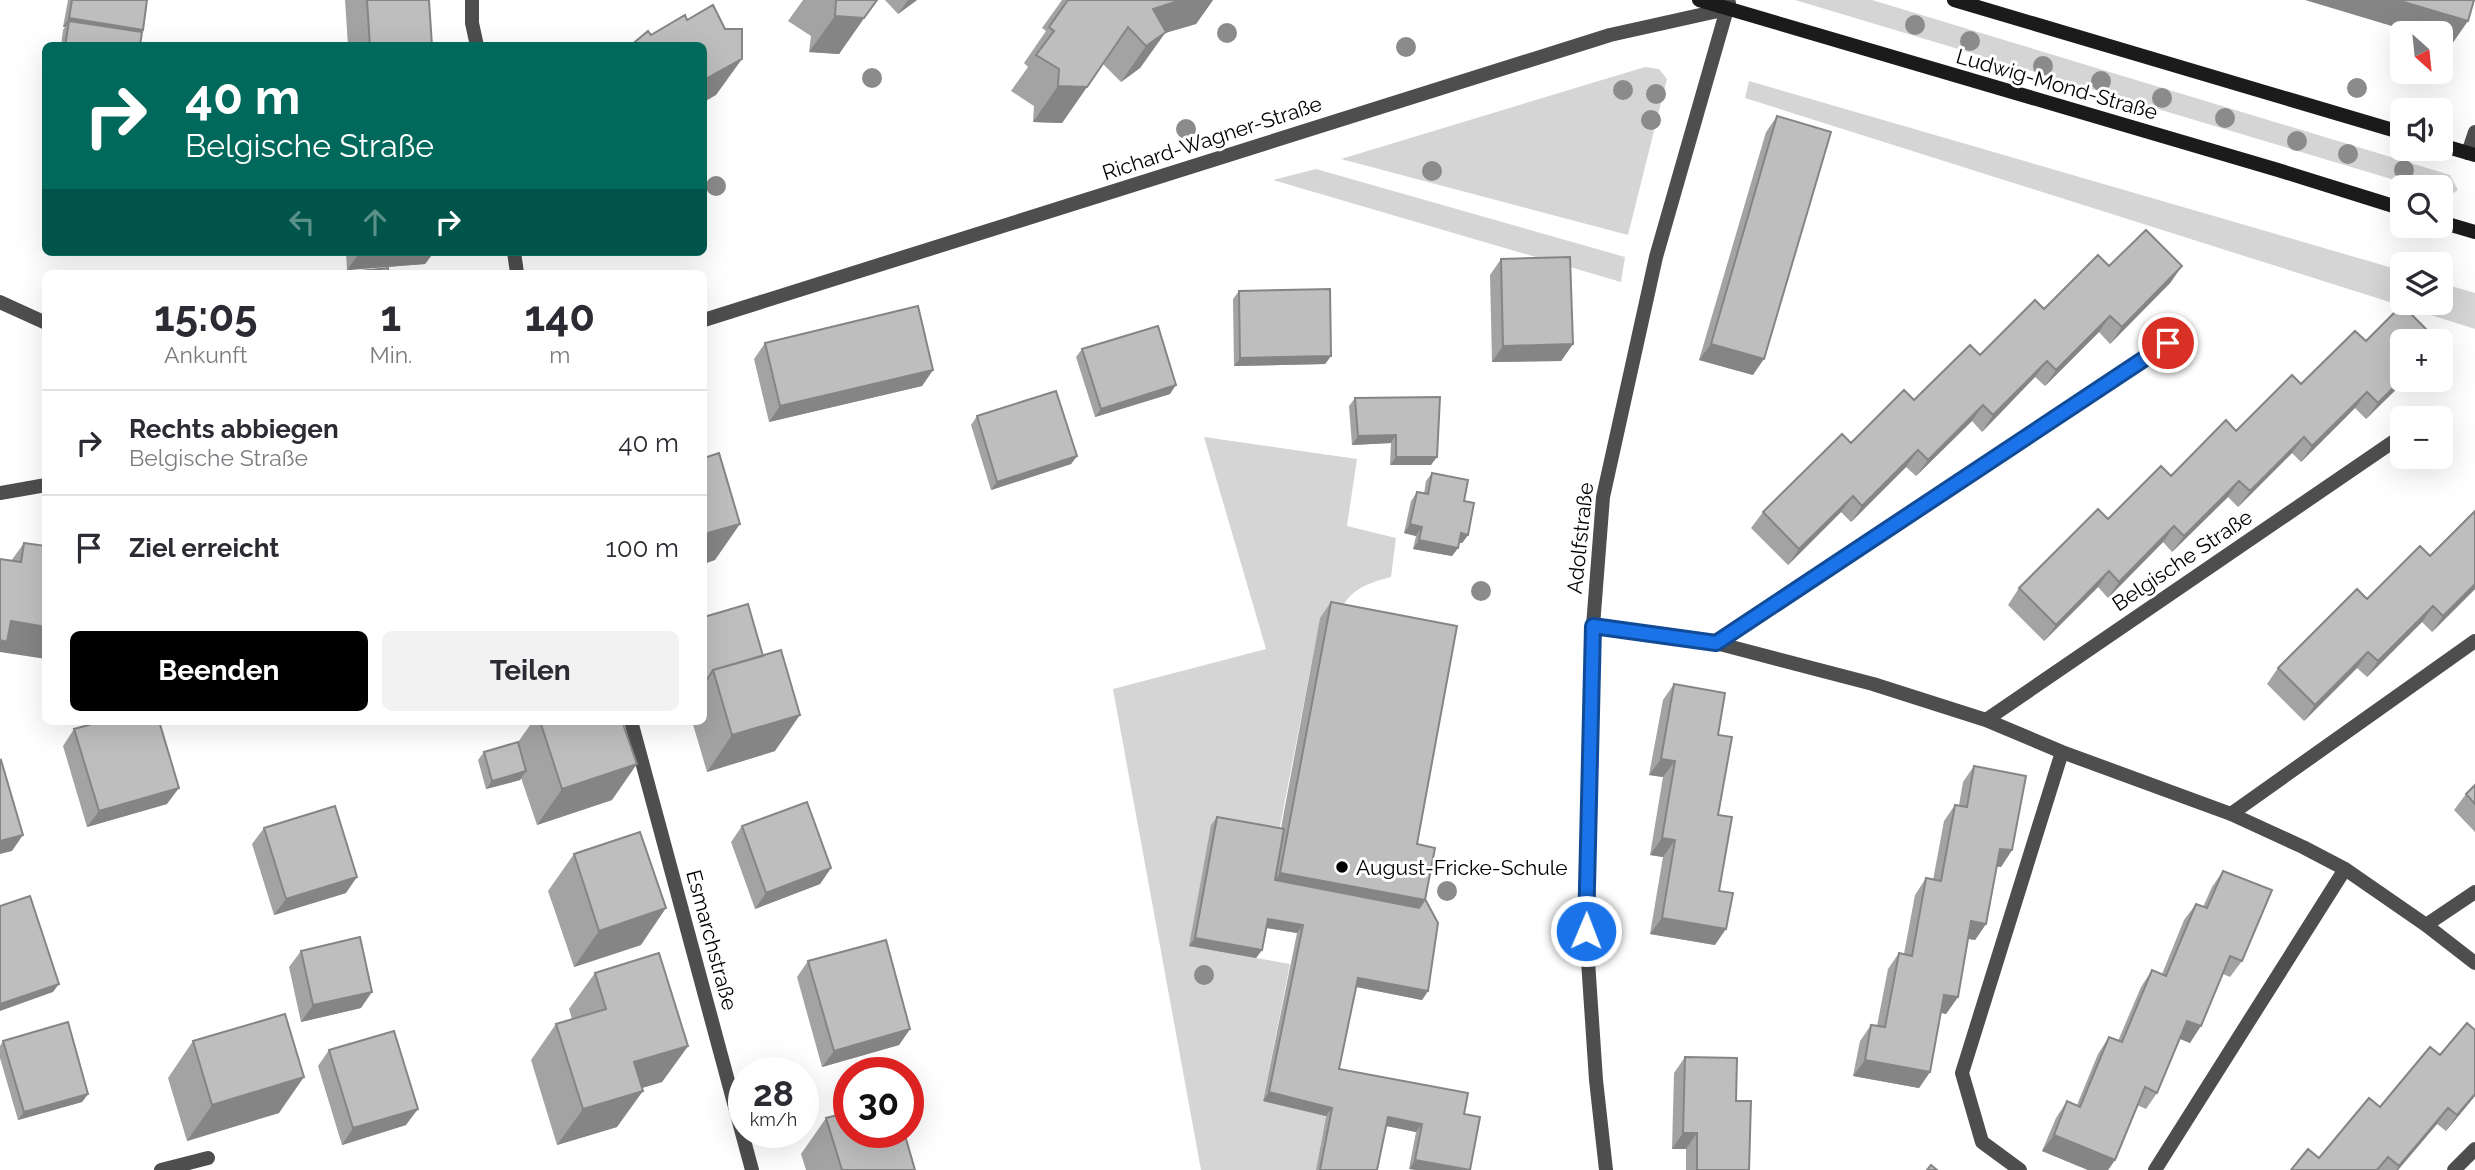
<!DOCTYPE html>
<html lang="de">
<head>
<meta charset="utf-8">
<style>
	:root { --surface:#fff; --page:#f2f2f3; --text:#2b2b33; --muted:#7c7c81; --line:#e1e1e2; --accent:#000 }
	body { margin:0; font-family:Raleway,sans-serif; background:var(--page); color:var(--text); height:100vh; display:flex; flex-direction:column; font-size:26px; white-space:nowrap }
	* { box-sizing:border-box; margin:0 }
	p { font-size:23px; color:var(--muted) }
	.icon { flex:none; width:38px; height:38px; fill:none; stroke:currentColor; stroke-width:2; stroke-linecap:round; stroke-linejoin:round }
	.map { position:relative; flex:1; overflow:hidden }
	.details { position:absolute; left:42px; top:270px; width:665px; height:455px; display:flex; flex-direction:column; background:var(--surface); border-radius:10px; box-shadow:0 7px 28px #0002 }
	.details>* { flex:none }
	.guide { position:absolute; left:42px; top:42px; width:665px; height:214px; border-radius:10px; box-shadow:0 7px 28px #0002; background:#00695c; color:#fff; overflow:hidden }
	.needle { width:46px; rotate:153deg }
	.fabs { position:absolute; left:2390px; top:21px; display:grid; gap:14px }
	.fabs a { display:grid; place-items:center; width:63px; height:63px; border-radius:10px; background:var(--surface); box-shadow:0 7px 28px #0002; font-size:35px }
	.speed { position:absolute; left:728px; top:1057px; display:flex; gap:14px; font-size:35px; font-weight:700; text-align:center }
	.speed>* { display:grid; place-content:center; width:91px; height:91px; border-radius:50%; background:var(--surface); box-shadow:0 7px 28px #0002; line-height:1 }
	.speed small { font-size:18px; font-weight:400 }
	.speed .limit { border:10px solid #d22; background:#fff; color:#111 }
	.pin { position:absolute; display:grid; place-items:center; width:60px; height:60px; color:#fff; margin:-30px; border:4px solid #fff; border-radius:50%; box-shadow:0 2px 7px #0007 }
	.me { position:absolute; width:77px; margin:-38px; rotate:1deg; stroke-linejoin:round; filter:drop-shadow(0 0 5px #0008) }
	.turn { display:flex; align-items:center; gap:24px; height:147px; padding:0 28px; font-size:32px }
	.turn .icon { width:91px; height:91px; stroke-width:2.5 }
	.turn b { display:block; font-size:49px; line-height:60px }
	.lanes { display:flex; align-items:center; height:66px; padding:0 28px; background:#0003; justify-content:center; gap:35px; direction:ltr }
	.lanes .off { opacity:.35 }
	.eta { display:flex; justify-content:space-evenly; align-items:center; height:119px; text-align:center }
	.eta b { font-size:42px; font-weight:700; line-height:49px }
	.action { display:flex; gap:14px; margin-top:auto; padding:14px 28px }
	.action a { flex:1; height:80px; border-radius:10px; background:var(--accent); color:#fff; font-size:28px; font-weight:700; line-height:80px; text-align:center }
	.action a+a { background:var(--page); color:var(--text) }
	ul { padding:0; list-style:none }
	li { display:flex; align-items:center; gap:21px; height:105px; padding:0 28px; border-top:2px solid var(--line) }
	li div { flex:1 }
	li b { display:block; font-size:26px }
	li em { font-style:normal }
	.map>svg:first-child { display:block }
	.green { fill:#d5d5d5 }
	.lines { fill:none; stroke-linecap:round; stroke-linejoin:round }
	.lane { stroke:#4e4e4e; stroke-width:14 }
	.street { stroke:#4e4e4e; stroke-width:14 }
	.secondary { stroke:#1b1b1b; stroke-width:14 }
	.tree { fill:#8b8b8b }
	.wall { fill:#a3a3a3 }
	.shaded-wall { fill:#858585 }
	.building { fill:#bebebe; stroke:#858585; stroke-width:2 }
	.route-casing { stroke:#114b97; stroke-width:18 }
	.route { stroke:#1a73e8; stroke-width:12 }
	.poi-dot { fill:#000; stroke:#fff; stroke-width:2.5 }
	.labels { text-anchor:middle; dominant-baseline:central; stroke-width:6; stroke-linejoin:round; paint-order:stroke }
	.street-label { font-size:21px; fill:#000; stroke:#fff }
	.poi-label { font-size:21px; fill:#000; stroke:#fff; text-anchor:start }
</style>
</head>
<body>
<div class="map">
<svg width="2475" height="1170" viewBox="0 0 2475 1170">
	<rect width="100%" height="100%" fill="#fff"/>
	<path class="green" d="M1795 0H1872L2450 175 2458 190 2449 196 2441 194V187H2418Z
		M1645 67 1659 69 1667 79 1628 235 1341 159Z
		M1749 81 2403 271V303H2441V283L2475 293V329L1745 98Z
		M1316 169 1625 257 1621 282 1273 180Z
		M1204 437 1357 459 1347 526 1396 538 1391 577C1360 585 1347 592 1334 622L1320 619 1278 837 1190 946 1290 964 1263 1100 1326 1115 1316 1170H1201L1113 689 1266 649Z"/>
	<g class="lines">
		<path class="lane" d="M161 1170 208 1158"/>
		<path class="street" d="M472 0V23L477 46
			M2468 153 2475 132
			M514 252 517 273
			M0 302 46 323
			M704 320 1610 35 1727 9 1729 3
			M0 493 46 485
			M1593 626 1716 643 1873 684 1986 720 2062 752 2231 814 2303 847 2345 869 2426 925 2475 963
			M1716 643 2168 343
			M1986 720 2403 435
			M631 721 752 1170
			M2231 814 2475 641
			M2426 925 2475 892
			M1606 1170 1596 1080 1586 931 1593 626 1603 497 1656 257 1727 9
			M2020 1170 1982 1142 1962 1073 2062 752
			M2155 1170 2345 869
			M2454 1170 2475 1149"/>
		<path class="secondary" d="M1699 0 2278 170 2403 209
			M1954 0 2403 133
			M2441 145 2475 155
			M2441 222 2475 232"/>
	</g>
	<g class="tree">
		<circle cx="1915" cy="25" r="10"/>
		<circle cx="1227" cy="33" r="10"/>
		<circle cx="1970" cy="41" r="10"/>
		<circle cx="1406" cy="47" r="10"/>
		<circle cx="2043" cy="66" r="10"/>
		<circle cx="872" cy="78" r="10"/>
		<circle cx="2101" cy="81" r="10"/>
		<circle cx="2357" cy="88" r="10"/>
		<circle cx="1623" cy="90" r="10"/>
		<circle cx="1656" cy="94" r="10"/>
		<circle cx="2162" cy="98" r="10"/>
		<circle cx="2225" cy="118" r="10"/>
		<circle cx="1651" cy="120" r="10"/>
		<circle cx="1186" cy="129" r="10"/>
		<circle cx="2297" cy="141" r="10"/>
		<circle cx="2348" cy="154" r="10"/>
		<circle cx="2404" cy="170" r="10"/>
		<circle cx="1432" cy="171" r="10"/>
		<circle cx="716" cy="186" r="10"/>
		<circle cx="1481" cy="591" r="10"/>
		<circle cx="1447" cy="891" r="10"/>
		<circle cx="1204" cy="975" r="10"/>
	</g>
	<path class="wall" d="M68 0H147L143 30 141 32 140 46H61L63 30 65 27H63Z
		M345 0H429L432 46H348Z
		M803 0H877L839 54 809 52 811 36 788 21Z
		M885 0H917L898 14Z
		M1062 0H1213L1196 24 1165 33 1140 68 1121 82 1103 64 1062 123 1033 122 1034 106 1011 91 1028 67 1024 63 1046 31 1042 28Z
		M1777 116 1753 375 1699 360 1766 132Z
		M346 252H434L425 264 347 270Z
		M1501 259 1573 344 1561 361 1492 362 1490 275Z
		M2109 266 2171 282 2110 344 2099 332 2045 386 2035 377 1982 432 1972 421 1916 476 1906 467 1851 522 1841 512 1788 565 1751 528 1763 512 1851 443 1980 355 2044 309Z
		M1239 291 1331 356 1325 364 1234 366 1233 299Z
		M765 343 933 370 922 386 769 422 754 359Z
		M1082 349 1170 394 1095 417 1076 357Z
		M2403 380 2366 419 2355 408 2301 462 2292 453 2238 507 2228 497 2172 552 2163 542 2108 598 2098 587 2044 641 2008 605 2019 588 2108 519 2236 431 2301 384Z
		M1355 398 1431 465H1390L1391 443 1352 445 1349 406Z
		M977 416 1077 456 1071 464 991 490 971 425Z
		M1432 473 1464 501 1468 535 1462 543H1459L1458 548 1452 556 1413 549 1416 536 1404 533 1411 501 1417 492 1424 494 1426 481Z
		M2475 511V589L2432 632 2422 622 2367 677 2357 668 2304 721 2267 684 2278 668 2367 599 2430 556Z
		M24 543 46 546 0 652V559L11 561Z
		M1331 602 1417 844 1425 899 1428 991 1422 1000 1356 987 1339 1069 1468 1093 1409 1169 1416 1132 1386 1126 1377 1170H1316L1326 1116 1263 1101 1297 933 1266 928 1262 950 1256 958 1189 946 1211 825 1217 817 1281 828 1320 618Z
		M704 617 763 656 775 751 707 772 692 721H704Z
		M1674 684 1718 735 1719 891 1715 945 1650 934 1663 857 1650 855 1663 777 1649 775 1663 700Z
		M533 721H622L612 800 537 825 521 778 520 780 486 789 478 760 484 752 518 742Z
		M74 729 167 804 87 827 63 746Z
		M1974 766 2012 850 2001 867 1997 866 1986 924 1975 940 1968 939 1958 997 1946 1014 1941 1012 1930 1072 1919 1088 1853 1076 1860 1041 1871 1025 1877 1026 1888 969 1899 953 1904 954 1915 895 1926 878 1933 880 1944 821 1955 805H1959L1963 782Z
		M2475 785V832L2454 810 2466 794Z
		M742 826 831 868 820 884 755 909 731 842Z
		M264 828 346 893 274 915 252 844Z
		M574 854 641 945 574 967 548 891Z
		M2223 871 2242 961 2230 977 2223 974 2190 1043 2180 1039 2157 1093 2146 1109 2137 1105 2115 1160 2108 1170H2088L2042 1151 2056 1118 2067 1101 2077 1105 2098 1054 2109 1037 2118 1041 2141 987 2152 970 2162 974 2184 920 2196 904 2203 907 2212 887Z
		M301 951 361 1008 301 1022 289 967Z
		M808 961 910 1029 899 1045 822 1067 797 977Z
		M595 973 688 1046 662 1082 642 1088 617 1127 557 1145 531 1060 556 1024 572 1019 569 1009Z
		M2475 1030V1096L2446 1131 2437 1124 2398 1170H2291L2319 1158 2380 1107 2440 1055Z
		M3 1041 88 1094 82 1102 18 1120 0 1058V1046Z
		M193 1041 279 1113 187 1141 168 1078Z
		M329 1050 406 1125 342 1145 318 1066Z
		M1685 1057 1736 1101 1749 1170H1686V1149H1672L1674 1073Z
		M826 1118 915 1170H806L801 1154Z"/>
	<path class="shaded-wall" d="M908 0H917L898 14Z
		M1181 0H1213L1196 24 1165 33 1140 68 1121 82 1146 46 1153 9Z
		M2305 0H2397L2468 21 2452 44 2441 41V33H2415Z
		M835 16 864 18 839 54 809 52Z
		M69 18 143 30 137 38 69 21 65 27H63Z
		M742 59 716 95 704 102V80Z
		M1058 86 1087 87 1062 123 1033 122Z
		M360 252H434L425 264 347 270Z
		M2182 266 2171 282 2110 344 2122 327Z
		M2110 316 2099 332 2045 386 2056 370Z
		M1573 344 1561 361 1492 362 1503 346Z
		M1711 344 1764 359 1753 375 1699 360Z
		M1331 356 1325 364 1234 366 1240 358Z
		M2047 361 2035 377 1982 432 1993 415Z
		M933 370 922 386 769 422 780 406Z
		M2403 378V380H2406L2366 419 2378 403Z
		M1176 385 1170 394 1095 417 1101 409Z
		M2367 392 2355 408 2301 462 2312 446Z
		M1983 405 1972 421 1916 476 1928 460Z
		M1396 435 1391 443 1352 445 1358 436Z
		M2304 437 2292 453 2238 507 2250 491Z
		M1918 450 1906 467 1851 522 1862 506Z
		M1077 456 1071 464 991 490 997 482Z
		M1396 457H1437L1431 465H1390Z
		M2239 481 2228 497 2172 552 2184 536Z
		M1853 496 1841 512 1788 565 1799 549Z
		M740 524 715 560 704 564V534Z
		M1410 524 1422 527 1416 536 1404 533Z
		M2174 526 2163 542 2108 598 2119 582Z
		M1461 533 1468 535 1462 543 1455 542Z
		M1419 540 1458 548 1452 556 1413 549Z
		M2109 571 2098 587 2044 641 2056 625Z
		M2475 584V589L2432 632 2443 616Z
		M2433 606 2422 622 2367 677 2378 661Z
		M11 621 46 627V659L0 652V637Z
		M2368 652 2357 668 2304 721 2315 705Z
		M800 715 775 751 707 772 732 735Z
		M1661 759 1675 761 1663 777 1649 775Z
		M637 764 612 800 537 825 562 789Z
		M526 771 520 780 486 789 492 781Z
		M179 788 167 804 87 827 99 811Z
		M23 835 12 851 0 854V841Z
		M1662 838 1675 840 1663 857 1650 855Z
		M2000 849 2012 850 2001 867 1988 865Z
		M831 868 820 884 755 909 766 893Z
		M1280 873 1425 900 1413 916 1269 889Z
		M357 877 346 893 274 915 286 899Z
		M666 908 641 945 574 967 599 931Z
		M1662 918 1726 929 1715 945 1650 934Z
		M1268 919 1303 925 1297 933 1262 927Z
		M1971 921 1986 924 1975 940 1960 937Z
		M1195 938 1262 950 1256 958 1189 946Z
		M1358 978 1428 991 1422 1000 1352 986Z
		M59 984 53 992 0 1011V1004Z
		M372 992 361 1008 301 1022 313 1005Z
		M1944 995 1958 997 1946 1014 1932 1011Z
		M2187 1021 2201 1026 2190 1043 2176 1037Z
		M910 1029 899 1045 822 1067 834 1051Z
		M688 1046 662 1082 608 1098 634 1062Z
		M1865 1060 1930 1072 1919 1088 1853 1076Z
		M304 1077 279 1113 187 1141 212 1105Z
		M643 1091 617 1127 557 1145 583 1109Z
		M1269 1092 1332 1108 1326 1116 1263 1101Z
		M88 1094 82 1102 18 1120 24 1112Z
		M2475 1094V1096L2446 1131 2457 1115Z
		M2448 1108 2437 1124 2398 1170H2396Z
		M418 1109 406 1125 342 1145 353 1128Z
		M1388 1117 1422 1124 1416 1132 1382 1125Z
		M1683 1133H1697L1686 1149H1672Z
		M2054 1135 2115 1160 2108 1170H2088L2042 1151Z
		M1415 1160 1466 1170H1415L1409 1169Z"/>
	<path class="building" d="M72 0H147L143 30 69 18Z
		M367 0H429L432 46H370Z
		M836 0H877L864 18 835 16Z
		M1068 0H1181L1153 9 1166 32 1146 46 1128 27 1087 87 1058 86 1059 69 1036 55 1054 31 1049 27Z
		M2397 0H2474L2468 21Z
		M713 5 725 29H742V59L704 80V46H630L648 31 651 35 685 15 687 20Z
		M69 21 142 32 140 46H65Z
		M1777 116 1831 132 1764 359 1711 344Z
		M2146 230 2182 266 2122 327 2110 316 2056 370 2047 361 1993 415 1983 405 1928 460 1918 450 1862 506 1853 496 1799 549 1763 512 1842 434 1851 443 1904 390 1914 400 1970 345 1980 355 2035 300 2044 309 2098 255 2109 266Z
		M1570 257 1573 344 1503 346 1501 259Z
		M388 268V273H352V272Z
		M1330 289 1331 356 1240 358 1239 291Z
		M2402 305 2438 341H2403V378L2378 403 2367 392 2312 446 2304 437 2250 491 2239 481 2184 536 2174 526 2119 582 2109 571 2056 625 2019 588 2098 509 2108 519 2161 466 2171 476 2226 420 2236 431 2292 375 2301 384 2355 331 2366 341Z
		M918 306 933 370 780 406 765 343Z
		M1158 326 1176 385 1101 409 1082 349Z
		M1056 391 1077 456 997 482 977 416Z
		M1440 397 1437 457H1396V435L1358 436 1355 398Z
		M719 453 740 524 704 534V458Z
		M1432 473 1468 480 1464 501 1474 503 1468 535 1461 533 1458 548 1419 540 1422 527 1410 524 1417 492 1428 494Z
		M2475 511V584L2443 616 2433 606 2378 661 2368 652 2315 705 2278 668 2357 589 2367 599 2420 546 2430 556Z
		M24 543 46 546V627L11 621 7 642 0 640V559L21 562Z
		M1331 602 1457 626 1417 844 1435 848 1425 900 1280 873Z
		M748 604 763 656 713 670 704 684V617Z
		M781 650 800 715 732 735 713 670Z
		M1674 684 1725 693 1718 735 1732 737 1718 815 1732 817 1719 891 1733 893 1726 929 1662 918 1675 840 1662 838 1675 761 1661 759Z
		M103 721H159L179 788 99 811 74 729Z
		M540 721H622L637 764 562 789Z
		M518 742 526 771 492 781 484 752Z
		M1 760 23 835 0 841V761Z
		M1974 766 2026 776 2012 850 2000 849 1986 924 1971 921 1958 997 1944 995 1930 1072 1865 1060 1871 1025 1885 1027 1899 953 1912 956 1926 878 1941 881 1955 805 1967 807Z
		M2475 785V804L2466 794Z
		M807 802 831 868 766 893 742 826Z
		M335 806 357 877 286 899 264 828Z
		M1217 817 1284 829 1275 880 1419 908 1425 899 1438 923 1428 991 1358 978 1339 1069 1468 1093 1464 1114 1480 1117 1470 1170 1415 1160 1422 1124 1388 1117 1377 1170H1320L1332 1108 1269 1092 1303 925 1268 919 1262 950 1195 938Z
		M640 832 666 908 599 931 574 854Z
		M2223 871 2272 890 2242 961 2230 956 2201 1026 2187 1021 2157 1093 2145 1087 2115 1160 2054 1135 2067 1101 2080 1107 2109 1037 2122 1042 2152 970 2166 976 2196 904 2207 908Z
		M30 896 59 984 0 1004V906Z
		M360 937 372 992 313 1005 301 951Z
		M886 940 910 1029 834 1051 808 961Z
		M659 953 688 1046 634 1062 643 1091 583 1109 556 1024 606 1009 595 973Z
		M285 1014 304 1077 212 1105 193 1041Z
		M68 1022 88 1094 24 1112 3 1041Z
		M2467 1023 2475 1030V1094L2457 1115 2448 1108 2399 1166 2388 1157 2377 1170H2291L2308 1149 2319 1158 2369 1098 2380 1107 2430 1047 2440 1055Z
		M394 1031 418 1109 353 1128 329 1050Z
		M1685 1057 1737 1058 1736 1101H1751L1749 1170H1697V1133H1683Z
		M849 1112V1132H904L915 1170H842L826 1118Z
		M1931 1165 1937 1170H1927Z"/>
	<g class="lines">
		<defs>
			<path id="route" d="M1586 931 1593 626 1716 643 2168 343"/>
		</defs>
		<use href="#route" class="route-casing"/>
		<use href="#route" class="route"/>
	</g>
	<circle class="poi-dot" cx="1342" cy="867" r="7"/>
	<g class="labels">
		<g class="street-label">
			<text transform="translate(2057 84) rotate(16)">Ludwig-Mond-Straße</text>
			<text transform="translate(1212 138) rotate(-18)">Richard-Wagner-Straße</text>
			<text transform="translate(1580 538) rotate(-84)">Adolfstraße</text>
			<text transform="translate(2182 560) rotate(-34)">Belgische Straße</text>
			<text transform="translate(712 940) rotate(75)">Esmarchstraße</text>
		</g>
		<g class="poi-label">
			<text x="1356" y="867">August-Fricke-Schule</text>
		</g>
	</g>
</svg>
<div class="fabs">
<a><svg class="needle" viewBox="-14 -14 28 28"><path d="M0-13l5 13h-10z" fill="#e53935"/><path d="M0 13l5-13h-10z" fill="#7c7c81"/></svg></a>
<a><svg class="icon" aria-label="sound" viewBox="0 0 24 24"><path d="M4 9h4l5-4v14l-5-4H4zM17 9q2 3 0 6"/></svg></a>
<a><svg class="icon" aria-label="search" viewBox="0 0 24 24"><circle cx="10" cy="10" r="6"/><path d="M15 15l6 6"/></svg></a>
<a><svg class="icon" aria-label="layers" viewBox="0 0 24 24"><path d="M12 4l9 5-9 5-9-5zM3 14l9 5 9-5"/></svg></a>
<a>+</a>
<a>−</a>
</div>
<div class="speed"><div>28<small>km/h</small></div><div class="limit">30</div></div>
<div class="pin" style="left:2168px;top:343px;background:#d93025"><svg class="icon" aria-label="arrive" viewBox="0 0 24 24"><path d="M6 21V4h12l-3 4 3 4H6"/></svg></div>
<svg class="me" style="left:1586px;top:931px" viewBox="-20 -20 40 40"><circle r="17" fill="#1a73e8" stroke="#fff" stroke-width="3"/><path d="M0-11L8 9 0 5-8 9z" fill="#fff"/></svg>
<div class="guide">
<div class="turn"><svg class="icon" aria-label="right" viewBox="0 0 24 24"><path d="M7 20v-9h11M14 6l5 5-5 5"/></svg><div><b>40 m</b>Belgische Straße</div></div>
<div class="lanes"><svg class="icon off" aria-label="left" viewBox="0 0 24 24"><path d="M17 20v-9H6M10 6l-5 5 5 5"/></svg><svg class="icon off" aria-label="ahead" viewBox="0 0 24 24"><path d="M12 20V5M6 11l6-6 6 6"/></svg><svg class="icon" aria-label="right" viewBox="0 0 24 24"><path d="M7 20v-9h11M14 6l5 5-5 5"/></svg></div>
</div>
<section class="details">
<div class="eta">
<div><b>15:05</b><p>Ankunft</p></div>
<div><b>1</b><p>Min.</p></div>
<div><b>140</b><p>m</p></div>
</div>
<ul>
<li><svg class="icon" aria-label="right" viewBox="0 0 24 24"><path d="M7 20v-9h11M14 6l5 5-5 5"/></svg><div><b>Rechts abbiegen</b><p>Belgische Straße</p></div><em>40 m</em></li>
<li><svg class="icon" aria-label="arrive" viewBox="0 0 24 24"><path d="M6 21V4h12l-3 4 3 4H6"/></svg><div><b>Ziel erreicht</b></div><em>100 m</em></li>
</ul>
<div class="action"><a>Beenden</a><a>Teilen</a></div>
</section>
</div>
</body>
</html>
